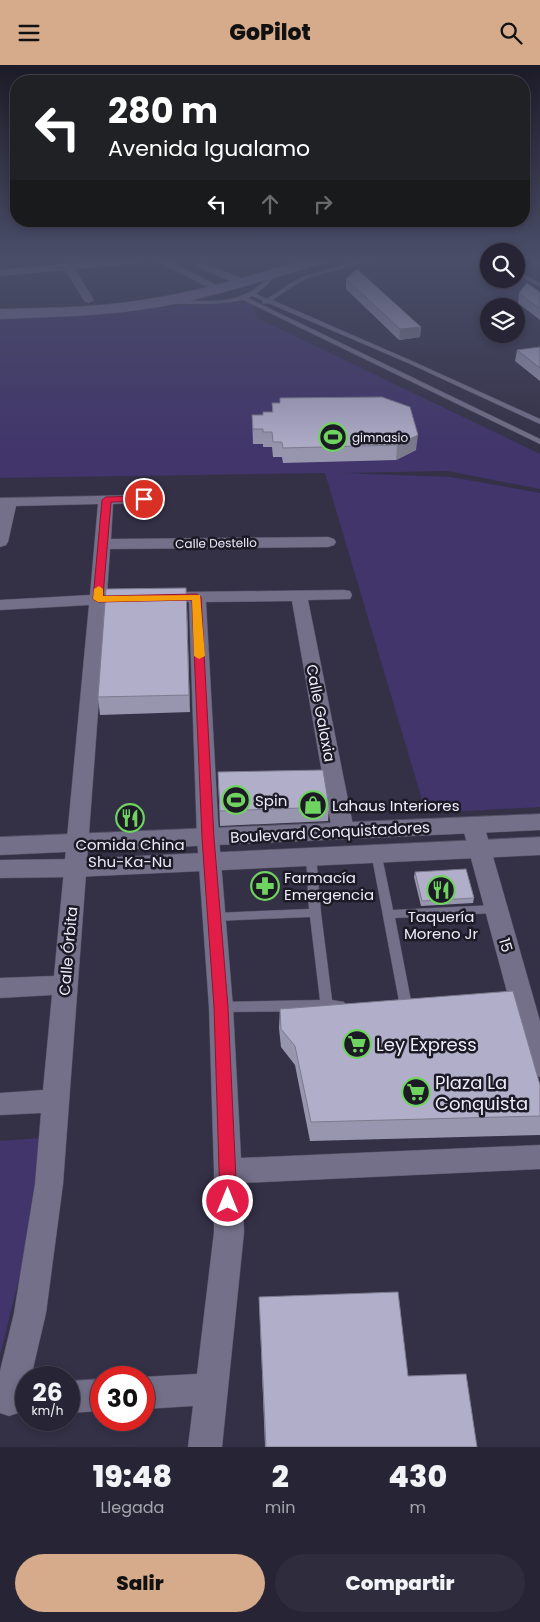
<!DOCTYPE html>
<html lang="es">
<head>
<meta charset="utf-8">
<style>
	:root { --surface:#272535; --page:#2f2d3d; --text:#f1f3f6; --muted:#a4a5ad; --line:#434250; --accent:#d6ab8b }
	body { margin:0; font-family:Poppins,sans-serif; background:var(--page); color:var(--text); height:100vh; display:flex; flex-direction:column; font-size:19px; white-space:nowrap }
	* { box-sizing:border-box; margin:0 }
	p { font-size:16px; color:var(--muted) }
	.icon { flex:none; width:28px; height:28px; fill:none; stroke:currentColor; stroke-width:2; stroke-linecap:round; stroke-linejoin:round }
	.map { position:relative; height:1382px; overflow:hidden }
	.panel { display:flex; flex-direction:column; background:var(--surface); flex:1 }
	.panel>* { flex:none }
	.banner { position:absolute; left:10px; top:10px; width:520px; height:152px; border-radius:20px; box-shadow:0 2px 8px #0003,0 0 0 1px var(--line); background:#202124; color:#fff; overflow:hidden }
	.tools { position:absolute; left:480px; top:178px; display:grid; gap:10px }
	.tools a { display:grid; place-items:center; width:45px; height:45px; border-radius:50%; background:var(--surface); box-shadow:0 2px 8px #0003,0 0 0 1px var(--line); font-size:25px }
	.speed { position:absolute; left:15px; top:1301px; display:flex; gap:10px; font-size:25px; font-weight:700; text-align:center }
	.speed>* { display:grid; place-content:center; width:65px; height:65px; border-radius:50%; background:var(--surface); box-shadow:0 2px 8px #0003,0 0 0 1px var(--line); line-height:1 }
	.speed small { font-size:12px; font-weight:400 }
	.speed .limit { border:8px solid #d22; background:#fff; color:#111 }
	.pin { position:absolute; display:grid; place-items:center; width:42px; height:42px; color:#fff; margin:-21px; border:2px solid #fff; border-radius:50%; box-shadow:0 1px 5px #0007 }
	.me { position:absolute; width:55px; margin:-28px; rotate:0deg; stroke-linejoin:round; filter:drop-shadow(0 0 4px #0008) }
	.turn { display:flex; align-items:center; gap:18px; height:105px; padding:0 15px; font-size:22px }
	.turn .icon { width:65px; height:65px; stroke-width:2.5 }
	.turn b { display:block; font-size:35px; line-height:42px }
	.lanes { display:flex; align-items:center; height:48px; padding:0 15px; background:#0003; justify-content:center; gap:25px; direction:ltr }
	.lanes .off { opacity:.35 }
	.eta { display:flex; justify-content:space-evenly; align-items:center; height:85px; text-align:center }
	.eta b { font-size:30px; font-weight:800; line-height:35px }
	.cta { display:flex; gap:10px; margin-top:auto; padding:10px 15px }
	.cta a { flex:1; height:58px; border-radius:30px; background:var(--accent); color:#111; font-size:20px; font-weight:800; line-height:58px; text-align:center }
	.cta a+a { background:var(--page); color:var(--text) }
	header { display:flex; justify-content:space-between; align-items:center; height:65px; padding:0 15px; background:var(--accent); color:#111; font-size:22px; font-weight:800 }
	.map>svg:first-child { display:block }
	.green { fill:#41356b }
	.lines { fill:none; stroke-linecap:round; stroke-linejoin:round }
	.service-casing { stroke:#534f63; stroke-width:1 }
	.minor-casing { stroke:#534f63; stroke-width:1 }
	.tertiary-casing { stroke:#534f63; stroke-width:1 }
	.secondary-casing { stroke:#534f63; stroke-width:1 }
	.service { fill:#74708a; fill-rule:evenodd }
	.minor { fill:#74708a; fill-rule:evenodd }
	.tertiary { fill:#74708a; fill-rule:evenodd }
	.secondary { fill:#797399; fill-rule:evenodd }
	.wall { fill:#9896ae }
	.shaded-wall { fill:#7c7a8d }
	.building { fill:#b1aeca; stroke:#7c7a8d }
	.route { fill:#e11d48; stroke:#92132f }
	.slow { fill:#f59e0b }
	.labels { text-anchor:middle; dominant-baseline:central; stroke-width:5; stroke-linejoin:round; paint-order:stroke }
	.far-poi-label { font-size:12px; fill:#eeecfb; stroke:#1c1a25; text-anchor:start }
	.far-street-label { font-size:12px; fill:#eeecfb; stroke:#1c1a25 }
	.street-label { font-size:15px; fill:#eeecfb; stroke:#1c1a25 }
	.poi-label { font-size:15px; fill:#eeecfb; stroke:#1c1a25; text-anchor:start }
	.near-poi-label { font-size:18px; fill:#eeecfb; stroke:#1c1a25; text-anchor:start }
</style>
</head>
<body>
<header><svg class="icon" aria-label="menu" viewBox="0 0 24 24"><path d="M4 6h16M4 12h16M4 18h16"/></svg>GoPilot<svg class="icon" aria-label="search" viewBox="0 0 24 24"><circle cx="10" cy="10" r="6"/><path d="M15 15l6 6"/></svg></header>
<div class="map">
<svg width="540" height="1382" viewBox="0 0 540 1382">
	<rect width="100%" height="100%" fill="#343147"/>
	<path class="green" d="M251 237 257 253 540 389V424L448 406 342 408 451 412 540 428V742L426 748 325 408 0 413V254L59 252 171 241Z
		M40 1073 29 1174 0 1290V1076Z"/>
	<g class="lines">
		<defs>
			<path id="service" d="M364 195H372L311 212 298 218 272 235 412 296 540 354V359L408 298 268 238 262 239 263 236 252 231 248 233 540 374V379L243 235C220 240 197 239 173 239L170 237 173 235C216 236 244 242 274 206H278V208L266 221 256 229 267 234 294 216 307 210Z
				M516 205 540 218V222L516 208Z
				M376 783 380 784 381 787 393 845 495 840 499 841 501 844 499 847 495 848 395 853 411 936 409 939 405 941 401 939 399 936 371 787 372 784Z
				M311 786 315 787 316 790 321 848 332 935 344 937 346 940 344 943 327 946 221 947 217 945 215 942 217 939 221 937 320 935 310 852 214 856 210 855 208 852 210 849 214 848 309 844 306 790 307 787Z"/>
			<path id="minor" d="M108 195H145L140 198 75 204 94 235 89 238 85 237 65 205 0 211V205Z
				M155 195H168L224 224 219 227 215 226Z
				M202 198 246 215 247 217 242 220 238 219 198 203 197 201Z
				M144 430 149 431 151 434 149 437 113 439 111 474 328 472 334 474 336 477 334 480 328 482 110 484 107 529 116 530 118 534 116 538 106 539 63 1119 46 1248 31 1312H26V1331L21 1347 9 1351 0 1348V1306L14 1248 35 1119 41 1048 0 1050V1028L43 1025 52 930 0 933V913L54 911 89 540 0 545V535L90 530 98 439 16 441 8 477 6 480 0 482V433Z
				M344 525 350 526 352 530 350 534 308 535 354 765 351 770 343 772 335 770 332 765 292 536 206 537 219 773 233 942 241 1093 540 1080V1104L242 1118 244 1167 222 1382H188L193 1341 144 1344V1312H142L197 1309 214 1167V1106L209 942 197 773 189 537 178 536 176 532 178 528 184 527Z
				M473 753 481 755 484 760 540 956V1012L531 1009 527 1001 462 760 465 755Z
				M101 1314V1346L69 1348V1316Z"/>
			<path id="tertiary" d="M530 195H540V200L532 198Z
				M540 749V765L0 790V772Z
				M540 772V790L75 812 0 813V795L75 794Z"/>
			<path id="secondary" d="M305 195H327L325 198C270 213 216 232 159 242 107 251 53 252 0 254V244C53 243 107 242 160 232 209 224 257 208 305 195Z"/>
		</defs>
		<use href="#service" class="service-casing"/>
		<use href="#minor" class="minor-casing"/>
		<use href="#tertiary" class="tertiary-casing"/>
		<use href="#secondary" class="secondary-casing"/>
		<use href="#service" class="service"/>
		<use href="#minor" class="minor"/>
		<use href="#tertiary" class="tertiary"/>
		<use href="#secondary" class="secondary"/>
	</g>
	<path class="wall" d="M346 214 421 262 420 272 399 275 346 224Z
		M540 227V255L518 238 519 228Z
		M540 282V316L515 296 517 285Z
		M280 333 416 385 396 395 283 398 282 392H273L272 382H263V379H253L252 350H263L272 347V338H280Z
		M186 523 190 647 100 650 98 632Z
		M218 707 329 742 328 756 220 761Z
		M415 807 474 833 473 838 421 841 414 812Z
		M280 944 540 1020V1070L310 1076 295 1000 281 982 279 963Z
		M259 1232 408 1311 477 1382H265Z"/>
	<path class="shaded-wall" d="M421 262 420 272 399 275 400 264Z
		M418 370 416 385 396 395 397 380Z
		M186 523 187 540 190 647 189 630Z"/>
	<path class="building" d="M357 204 421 262 400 264 346 214Z
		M527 218 540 227V244L519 228Z
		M540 282V303L517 285Z
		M382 332 410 342 418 370 397 380 283 383 282 377H273L272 367H263V364H253L252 350H263V347H273L272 338H280V333Z
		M186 523 189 630 98 632 106 524Z
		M323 705 329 742 220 746 218 707Z
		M466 804 474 833 422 836 415 807Z
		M513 926 540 1020V1051L311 1057 295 981 281 964 280 944Z
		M398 1227 408 1311 466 1309 477 1382H266L259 1232Z"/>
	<linearGradient id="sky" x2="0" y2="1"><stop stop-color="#1d1b27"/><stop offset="0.5" stop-color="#4a4e69"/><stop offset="1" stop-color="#4a4e69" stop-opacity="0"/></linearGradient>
	<rect width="540" height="388" fill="url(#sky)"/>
	<path class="route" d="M144 431 148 434 146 436 111 437 103 531 197 529 201 532 214 773 228 942 237 1136 234 1142 228 1144 223 1142 220 1136 214 942 202 773 192 535 98 537 93 534 102 435 106 432Z"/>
	<path class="slow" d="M99 521 103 524V531L200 530 205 591 199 594 194 591 192 535 98 537 93 534 94 524Z"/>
	<defs>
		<symbol id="stadium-ring" viewBox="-11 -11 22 22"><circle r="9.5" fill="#1c1a25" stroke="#6fd360" stroke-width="1.5"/><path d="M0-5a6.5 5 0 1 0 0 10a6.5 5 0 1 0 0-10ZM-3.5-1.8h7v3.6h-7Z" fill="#6fd360"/></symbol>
		<symbol id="shop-ring" viewBox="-11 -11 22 22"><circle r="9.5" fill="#1c1a25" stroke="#6fd360" stroke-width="1.5"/><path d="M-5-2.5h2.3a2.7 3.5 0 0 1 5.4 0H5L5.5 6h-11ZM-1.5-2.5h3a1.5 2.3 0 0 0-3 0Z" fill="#6fd360"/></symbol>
		<symbol id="restaurant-ring" viewBox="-11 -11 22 22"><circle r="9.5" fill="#1c1a25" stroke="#6fd360" stroke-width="1.5"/><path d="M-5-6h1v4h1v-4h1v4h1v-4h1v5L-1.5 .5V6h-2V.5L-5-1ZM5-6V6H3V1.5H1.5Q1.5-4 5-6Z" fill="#6fd360"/></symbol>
		<symbol id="pharmacy-ring" viewBox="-11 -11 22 22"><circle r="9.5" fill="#1c1a25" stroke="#6fd360" stroke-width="1.5"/><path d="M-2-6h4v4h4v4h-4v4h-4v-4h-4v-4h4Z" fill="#6fd360"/></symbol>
		<symbol id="supermarket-ring" viewBox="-11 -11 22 22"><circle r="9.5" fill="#1c1a25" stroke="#6fd360" stroke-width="1.5"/><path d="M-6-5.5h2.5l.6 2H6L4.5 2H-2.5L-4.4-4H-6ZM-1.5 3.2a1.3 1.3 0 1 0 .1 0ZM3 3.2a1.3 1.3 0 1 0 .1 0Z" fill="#6fd360"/></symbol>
	</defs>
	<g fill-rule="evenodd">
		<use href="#stadium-ring" x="317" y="356" width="32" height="32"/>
		<use href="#stadium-ring" x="220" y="719" width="32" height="32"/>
		<use href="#shop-ring" x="297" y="724" width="32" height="32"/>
		<use href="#restaurant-ring" x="114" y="737" width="32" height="32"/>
		<use href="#pharmacy-ring" x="249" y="805" width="32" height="32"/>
		<use href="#restaurant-ring" x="425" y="809" width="32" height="32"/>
		<use href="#supermarket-ring" x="341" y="963" width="32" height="32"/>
		<use href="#supermarket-ring" x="400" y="1011" width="32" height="32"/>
	</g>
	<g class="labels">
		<g class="far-poi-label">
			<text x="352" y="372">gimnasio</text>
		</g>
		<g class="far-street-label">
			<text transform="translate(216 478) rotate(-1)">Calle Destello</text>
		</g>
		<g class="street-label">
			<text transform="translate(321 648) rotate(79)">Calle Galaxia</text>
			<text transform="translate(330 767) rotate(-3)">Boulevard Conquistadores</text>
			<text transform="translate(506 880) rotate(74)">15</text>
			<text transform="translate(68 886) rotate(-85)">Calle Órbita</text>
		</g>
		<g class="poi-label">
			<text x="255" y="735">Spin</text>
			<text x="332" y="740">Lahaus Interiores</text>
			<text x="130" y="779" text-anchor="middle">Comida China<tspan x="130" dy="17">Shu-Ka-Nu</tspan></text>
			<text x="284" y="812">Farmacía<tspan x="284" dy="17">Emergencia</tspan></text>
			<text x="441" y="851" text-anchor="middle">Taquería<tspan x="441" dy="17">Moreno Jr</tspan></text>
		</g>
		<g class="near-poi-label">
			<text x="376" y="979">Ley Express</text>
			<text x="435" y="1017">Plaza La<tspan x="435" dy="21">Conquista</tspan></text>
		</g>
	</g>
</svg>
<div class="tools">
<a><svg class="icon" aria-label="search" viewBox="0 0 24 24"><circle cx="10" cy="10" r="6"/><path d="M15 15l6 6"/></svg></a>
<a><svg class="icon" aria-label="layers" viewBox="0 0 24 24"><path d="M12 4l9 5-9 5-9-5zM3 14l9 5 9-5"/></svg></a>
</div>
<div class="speed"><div>26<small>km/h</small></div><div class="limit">30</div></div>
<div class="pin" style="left:144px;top:434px;background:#d93025"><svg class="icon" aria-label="arrive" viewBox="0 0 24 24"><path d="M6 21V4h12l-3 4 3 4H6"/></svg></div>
<svg class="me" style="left:228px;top:1136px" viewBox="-20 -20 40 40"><circle r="17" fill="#e11d48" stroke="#fff" stroke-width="3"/><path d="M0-11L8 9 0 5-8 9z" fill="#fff"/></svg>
<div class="banner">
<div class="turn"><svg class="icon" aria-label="left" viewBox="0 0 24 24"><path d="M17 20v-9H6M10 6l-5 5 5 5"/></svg><div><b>280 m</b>Avenida Igualamo</div></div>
<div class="lanes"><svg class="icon" aria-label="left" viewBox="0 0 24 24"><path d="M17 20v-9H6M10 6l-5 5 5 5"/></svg><svg class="icon off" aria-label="ahead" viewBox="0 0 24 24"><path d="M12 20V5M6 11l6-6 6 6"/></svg><svg class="icon off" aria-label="right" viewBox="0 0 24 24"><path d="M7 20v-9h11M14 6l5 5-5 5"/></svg></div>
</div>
</div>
<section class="panel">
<div class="eta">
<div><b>19:48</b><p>Llegada</p></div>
<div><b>2</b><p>min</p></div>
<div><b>430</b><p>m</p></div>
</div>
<div class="cta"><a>Salir</a><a>Compartir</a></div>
</section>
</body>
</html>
